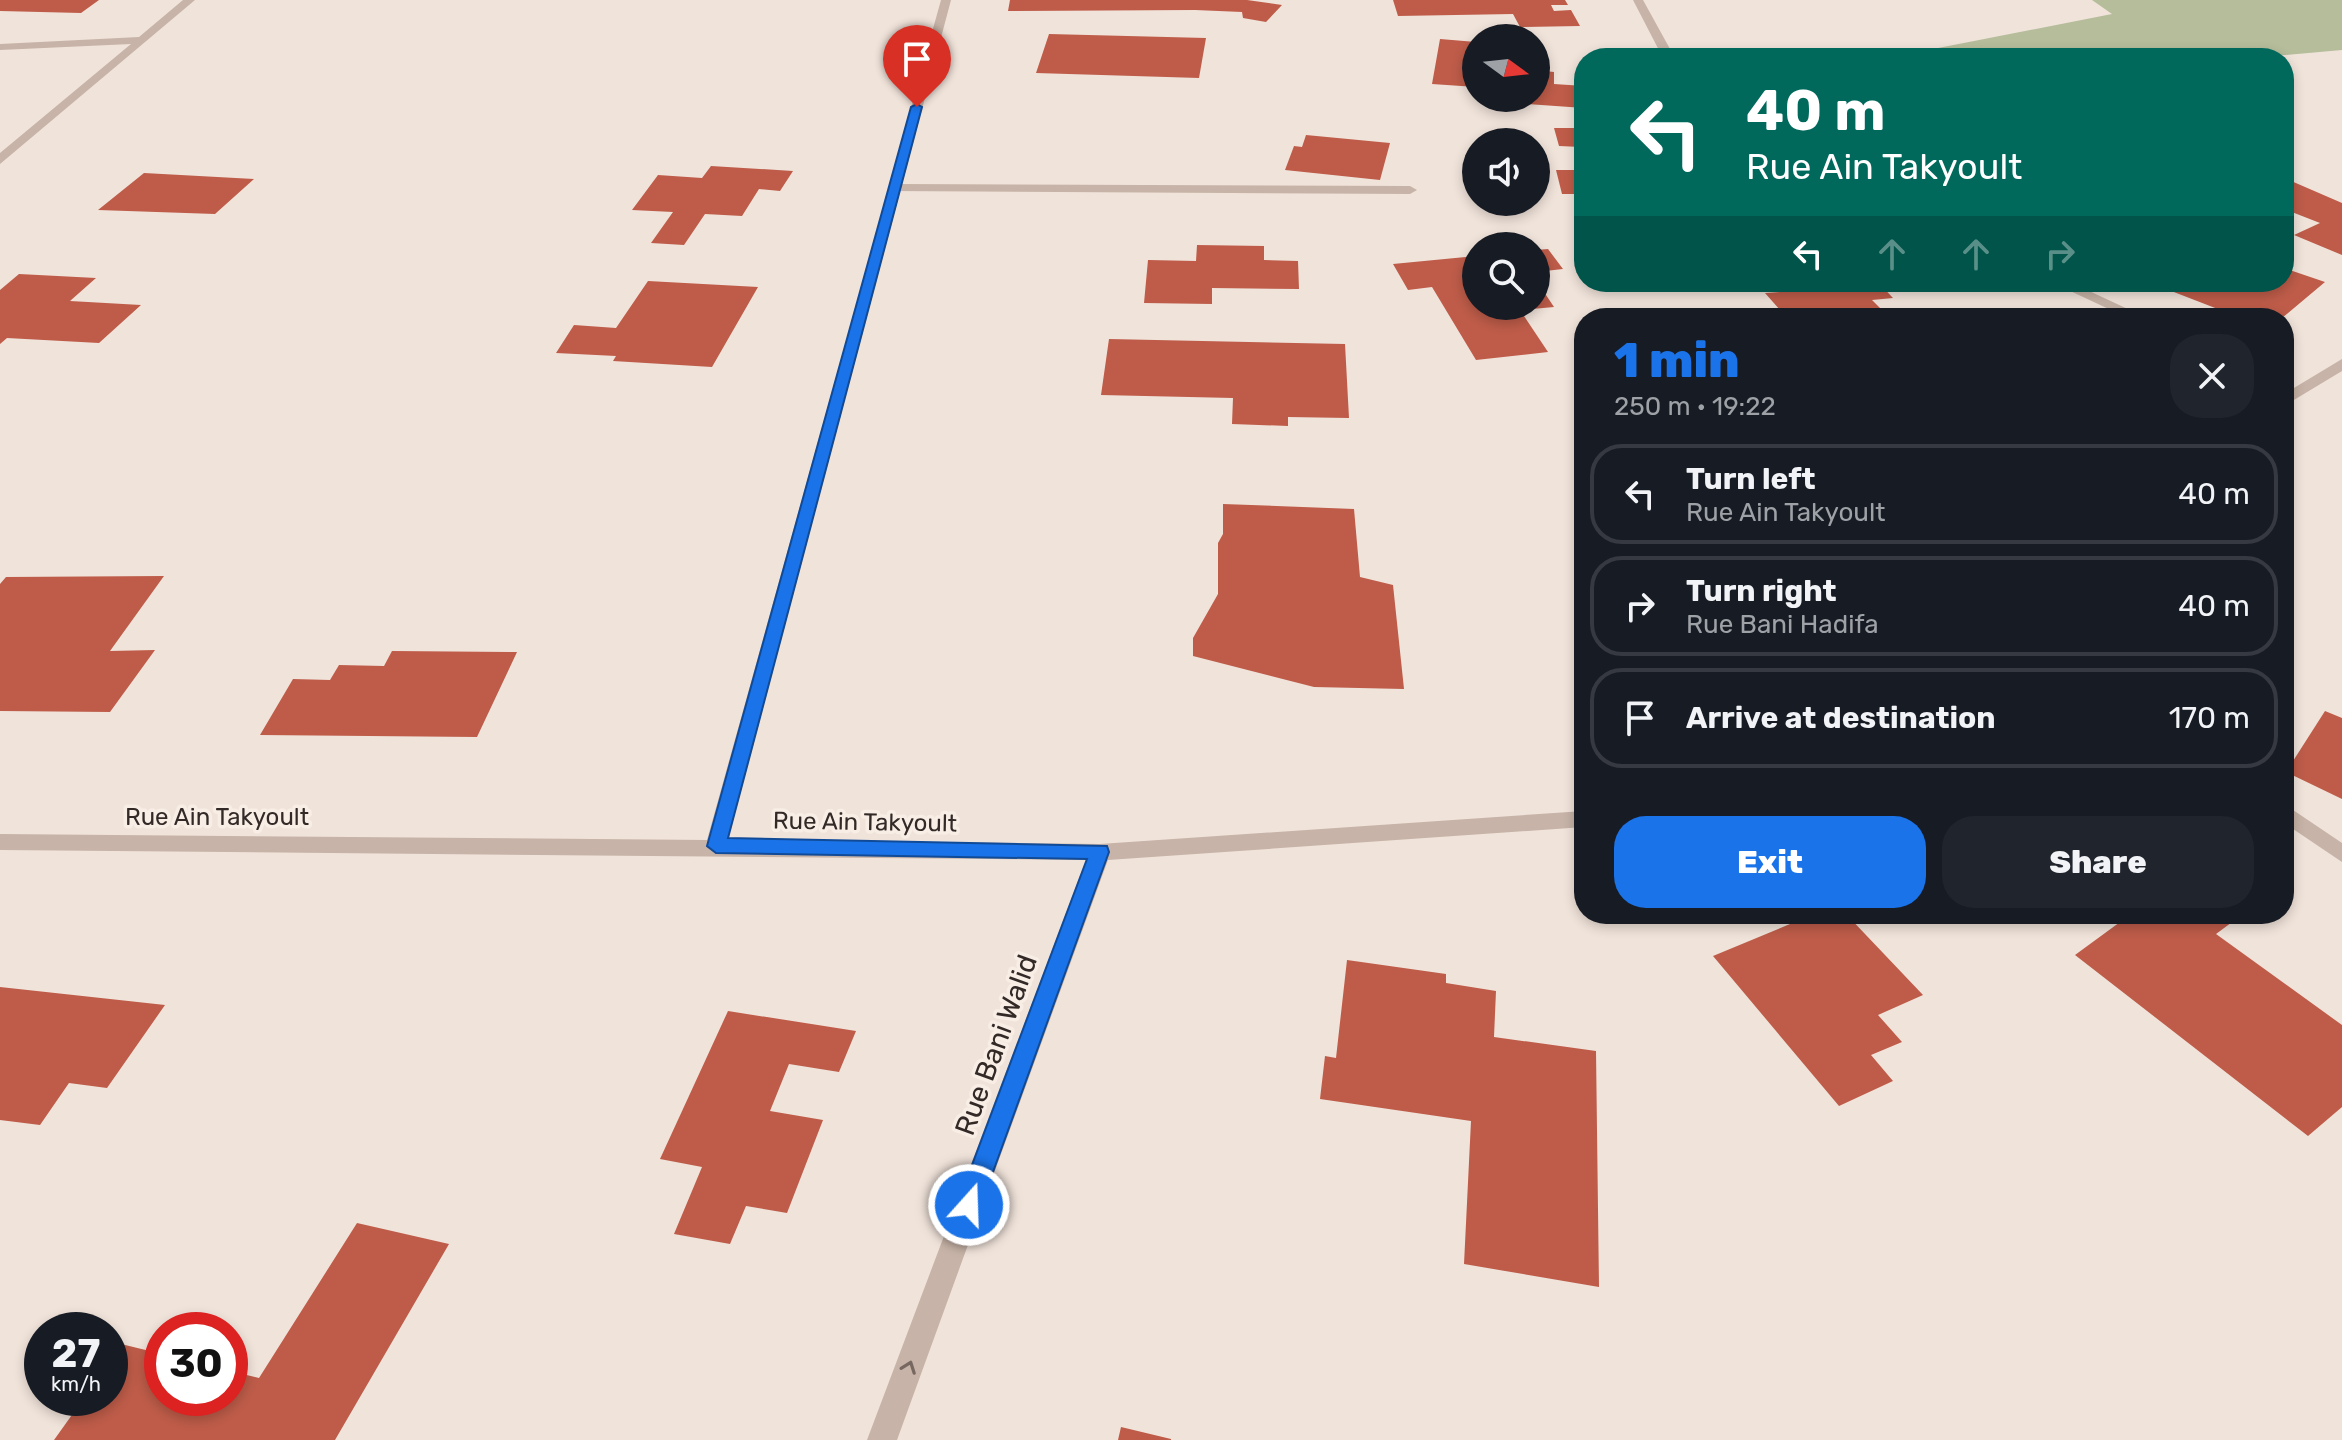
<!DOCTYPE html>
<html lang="en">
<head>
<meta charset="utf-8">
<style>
	:root { --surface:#171b24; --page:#20242c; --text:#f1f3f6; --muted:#9ea1a6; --line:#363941; --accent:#1a73e8 }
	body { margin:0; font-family:Rubik,sans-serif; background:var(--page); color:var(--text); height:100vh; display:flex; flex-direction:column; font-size:30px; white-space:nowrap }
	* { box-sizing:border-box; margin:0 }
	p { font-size:26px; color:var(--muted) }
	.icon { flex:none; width:44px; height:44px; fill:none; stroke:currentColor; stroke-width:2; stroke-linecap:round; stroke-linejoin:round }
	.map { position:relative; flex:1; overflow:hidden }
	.sheet { position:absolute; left:1574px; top:308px; width:720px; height:616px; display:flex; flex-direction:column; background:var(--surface); border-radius:32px; box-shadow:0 4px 12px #0003 }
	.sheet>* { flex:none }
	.guide { position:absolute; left:1574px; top:48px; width:720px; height:244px; border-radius:32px; box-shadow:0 4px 12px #0003; background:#00695c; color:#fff; overflow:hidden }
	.needle { width:52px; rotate:105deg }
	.buttons { position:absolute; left:1462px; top:24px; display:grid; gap:16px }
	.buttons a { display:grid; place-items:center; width:88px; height:88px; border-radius:50%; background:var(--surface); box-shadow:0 4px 12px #0003; font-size:40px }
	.speed { position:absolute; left:24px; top:1312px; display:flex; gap:16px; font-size:40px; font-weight:700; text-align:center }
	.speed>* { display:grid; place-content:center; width:104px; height:104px; border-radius:50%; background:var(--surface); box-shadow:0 4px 12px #0003; line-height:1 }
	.speed small { font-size:20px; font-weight:400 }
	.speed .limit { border:12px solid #d22; background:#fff; color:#111 }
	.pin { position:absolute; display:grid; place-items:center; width:68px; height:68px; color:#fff; margin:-82px -34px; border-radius:50% 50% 50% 0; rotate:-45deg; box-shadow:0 0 8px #0007 }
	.pin .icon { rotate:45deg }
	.me { position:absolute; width:88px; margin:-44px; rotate:20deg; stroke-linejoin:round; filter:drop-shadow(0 0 6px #0008) }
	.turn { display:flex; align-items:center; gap:28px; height:168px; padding:0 40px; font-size:36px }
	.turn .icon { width:104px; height:104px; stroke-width:2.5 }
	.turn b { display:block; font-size:56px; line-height:68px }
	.lanes { display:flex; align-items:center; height:76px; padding:0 40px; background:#0003; justify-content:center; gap:40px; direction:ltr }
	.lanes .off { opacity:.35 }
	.round { display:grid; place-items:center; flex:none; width:84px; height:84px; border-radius:32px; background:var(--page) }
	.headline { display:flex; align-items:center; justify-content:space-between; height:136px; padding:0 40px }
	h1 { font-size:48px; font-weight:800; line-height:60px; color:var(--accent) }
	.button { display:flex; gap:16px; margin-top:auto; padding:16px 40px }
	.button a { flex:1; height:92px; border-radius:32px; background:var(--accent); color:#fff; font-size:32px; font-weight:800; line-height:92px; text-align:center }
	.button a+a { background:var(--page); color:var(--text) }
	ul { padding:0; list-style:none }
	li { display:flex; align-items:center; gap:24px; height:100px; margin:0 16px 12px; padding:0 24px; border:4px solid var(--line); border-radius:32px }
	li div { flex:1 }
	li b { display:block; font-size:30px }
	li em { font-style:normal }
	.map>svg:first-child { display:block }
	.green { fill:#b5bd9b }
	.building { fill:#be5c49 }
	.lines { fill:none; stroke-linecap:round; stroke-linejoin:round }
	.lane { fill:#c7b3a7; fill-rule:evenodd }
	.street { fill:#c7b3a7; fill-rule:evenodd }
	.oneway { stroke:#766861 }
	.route { fill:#1a73e8; stroke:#114b97; stroke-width:2 }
	.labels { text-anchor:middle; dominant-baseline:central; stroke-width:7; stroke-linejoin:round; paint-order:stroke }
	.street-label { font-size:24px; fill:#332a27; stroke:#f8eee6 }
	.near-street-label { font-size:28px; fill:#332a27; stroke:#f8eee6 }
</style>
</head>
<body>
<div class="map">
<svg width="2342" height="1440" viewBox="0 0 2342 1440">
	<rect width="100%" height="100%" fill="#f0e3da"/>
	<path class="green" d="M2092 0H2342V50L2251 58H1887L2112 14Z"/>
	<path class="building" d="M0 0H99L81 13 0 11Z
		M1010 0H1247L1282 5 1266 22 1243 18 1242 12 1195 10 1008 11Z
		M1393 0H1565L1568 5H1551L1554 11 1571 10 1580 26 1520 27 1513 14 1398 16Z
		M1049 34 1206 38 1199 78 1036 73Z
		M1440 39 1476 42V87L1432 84Z
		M1536 70 1554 72V84L1584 86V108L1527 104V98H1536Z
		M1554 128H1584V153L1581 147 1559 146Z
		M1306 135 1390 143 1380 180 1285 170 1294 146 1302 147Z
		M711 166 793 171 780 191 759 189 742 216 705 214 684 245 651 243 673 212 632 210 658 175 702 178Z
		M1556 170H1584V194H1562Z
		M144 173 254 179 215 214 98 210Z
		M2284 178 2342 203V255L2294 235 2320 223 2284 209Z
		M1197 245 1264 246V260L1298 261 1299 289 1212 288V304L1144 303 1148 260 1196 261Z
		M1548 249 1563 269 1536 272V250Z
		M1476 256V306H1536V280L1554 307 1520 310 1548 352 1476 360 1432 287 1408 290 1393 264Z
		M2284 268 2325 282 2282 318H2241L2148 282H2284Z
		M19 274 96 278 70 301 141 305 99 343 7 338 0 344V290Z
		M648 281 758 287 712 367 613 361 616 356 556 353 574 325 616 328Z
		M1785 282H1878L1893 298 1872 300 1890 318H1787L1765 293 1793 291Z
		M1109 339 1345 344 1349 418 1288 417V426L1232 424 1233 398 1101 395Z
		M1223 504 1354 509 1360 577 1393 585 1404 689 1314 687 1193 656V638L1218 594V543L1223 534Z
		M164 576 110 651 155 650 110 712 0 711V584L6 577Z
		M392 651 517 652 477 737 260 735 293 679 330 680 339 665 384 666Z
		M2325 711 2342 718V799L2286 772Z
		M1814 914H1846L1923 995 1878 1015 1902 1042 1871 1055 1893 1081 1839 1106 1713 956Z
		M2131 914H2243L2216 934 2342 1025V1107L2308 1136 2075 955Z
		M1347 960 1446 974V983L1496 991 1494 1037 1596 1051 1599 1287 1464 1264 1471 1121 1320 1099 1325 1056 1336 1058Z
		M0 987 165 1005 107 1088 69 1083 40 1125 0 1120Z
		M728 1011 856 1031 839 1072 789 1064 770 1111 823 1120 787 1213 746 1206 730 1244 674 1234 702 1167 660 1159Z
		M357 1223 449 1244 335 1440H54L84 1398H110V1360L121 1344 162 1354V1398H230V1371L259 1378Z
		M1121 1427 1171 1439V1440H1118Z"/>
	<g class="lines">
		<path class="lane" d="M894 184 1410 186 1417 190 1410 194 889 191V185Z
			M2284 804 2342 843V862L2284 823Z"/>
		<path class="street" d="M183 0H195L0 164V153L131 44 0 50V44L139 37Z
			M941 0H951L728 840 1100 844 1584 811V827L1108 860 897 1440H867L1086 860 0 850V834L707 840Z
			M1633 0H1643L1675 58H1663Z
			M2051 282H2070L2147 318H2128Z
			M2342 359V371L2284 406V394Z"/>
	</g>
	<defs><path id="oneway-chevron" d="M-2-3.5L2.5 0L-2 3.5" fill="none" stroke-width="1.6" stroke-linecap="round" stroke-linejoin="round" transform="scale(2)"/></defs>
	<use class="oneway" href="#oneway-chevron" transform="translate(909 1367) rotate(-70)"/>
	<path class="route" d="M917 104 922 107 728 838 1107 846 1109 852 981 1205 978 1212 969 1216 961 1212 957 1205 1087 859 716 853 707 846 911 107Z"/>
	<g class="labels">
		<g class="street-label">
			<text x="217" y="817">Rue Ain Takyoult</text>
			<text transform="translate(865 822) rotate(1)">Rue Ain Takyoult</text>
		</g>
		<g class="near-street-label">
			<text transform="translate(996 1045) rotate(-70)">Rue Bani Walid</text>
		</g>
	</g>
</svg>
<div class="buttons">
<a><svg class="needle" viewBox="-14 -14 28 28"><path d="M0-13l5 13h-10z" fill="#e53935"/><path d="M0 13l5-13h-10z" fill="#9ea1a6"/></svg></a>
<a><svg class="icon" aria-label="sound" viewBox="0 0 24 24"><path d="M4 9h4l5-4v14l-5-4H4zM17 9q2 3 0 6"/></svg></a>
<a><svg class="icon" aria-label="search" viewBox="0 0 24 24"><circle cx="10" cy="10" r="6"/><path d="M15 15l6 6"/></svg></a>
</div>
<div class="speed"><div>27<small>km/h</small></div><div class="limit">30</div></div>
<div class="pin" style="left:917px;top:107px;background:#d93025"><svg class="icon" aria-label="arrive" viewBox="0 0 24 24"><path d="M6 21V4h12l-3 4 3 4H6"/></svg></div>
<svg class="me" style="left:969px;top:1205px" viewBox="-20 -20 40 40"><circle r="17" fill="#1a73e8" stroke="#fff" stroke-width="3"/><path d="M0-11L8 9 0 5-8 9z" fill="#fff"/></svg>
<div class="guide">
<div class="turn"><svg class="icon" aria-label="left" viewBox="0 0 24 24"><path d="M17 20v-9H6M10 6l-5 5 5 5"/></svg><div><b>40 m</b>Rue Ain Takyoult</div></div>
<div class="lanes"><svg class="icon" aria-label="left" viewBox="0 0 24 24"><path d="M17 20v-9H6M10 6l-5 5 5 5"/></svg><svg class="icon off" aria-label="ahead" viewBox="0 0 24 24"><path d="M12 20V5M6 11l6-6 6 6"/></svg><svg class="icon off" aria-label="ahead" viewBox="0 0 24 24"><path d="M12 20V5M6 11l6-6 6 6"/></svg><svg class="icon off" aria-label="right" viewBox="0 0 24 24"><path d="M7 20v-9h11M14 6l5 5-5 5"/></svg></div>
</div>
<section class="sheet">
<div class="headline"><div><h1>1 min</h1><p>250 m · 19:22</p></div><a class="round"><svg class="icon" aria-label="close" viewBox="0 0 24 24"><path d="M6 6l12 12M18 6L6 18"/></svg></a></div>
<ul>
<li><svg class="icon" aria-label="left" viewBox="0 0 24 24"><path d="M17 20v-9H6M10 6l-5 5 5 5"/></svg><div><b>Turn left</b><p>Rue Ain Takyoult</p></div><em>40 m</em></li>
<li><svg class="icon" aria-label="right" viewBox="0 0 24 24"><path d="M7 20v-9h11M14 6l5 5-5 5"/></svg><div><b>Turn right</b><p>Rue Bani Hadifa</p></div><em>40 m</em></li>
<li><svg class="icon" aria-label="arrive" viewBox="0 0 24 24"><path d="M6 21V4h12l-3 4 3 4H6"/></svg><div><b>Arrive at destination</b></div><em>170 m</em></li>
</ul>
<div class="button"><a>Exit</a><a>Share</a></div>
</section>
</div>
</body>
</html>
